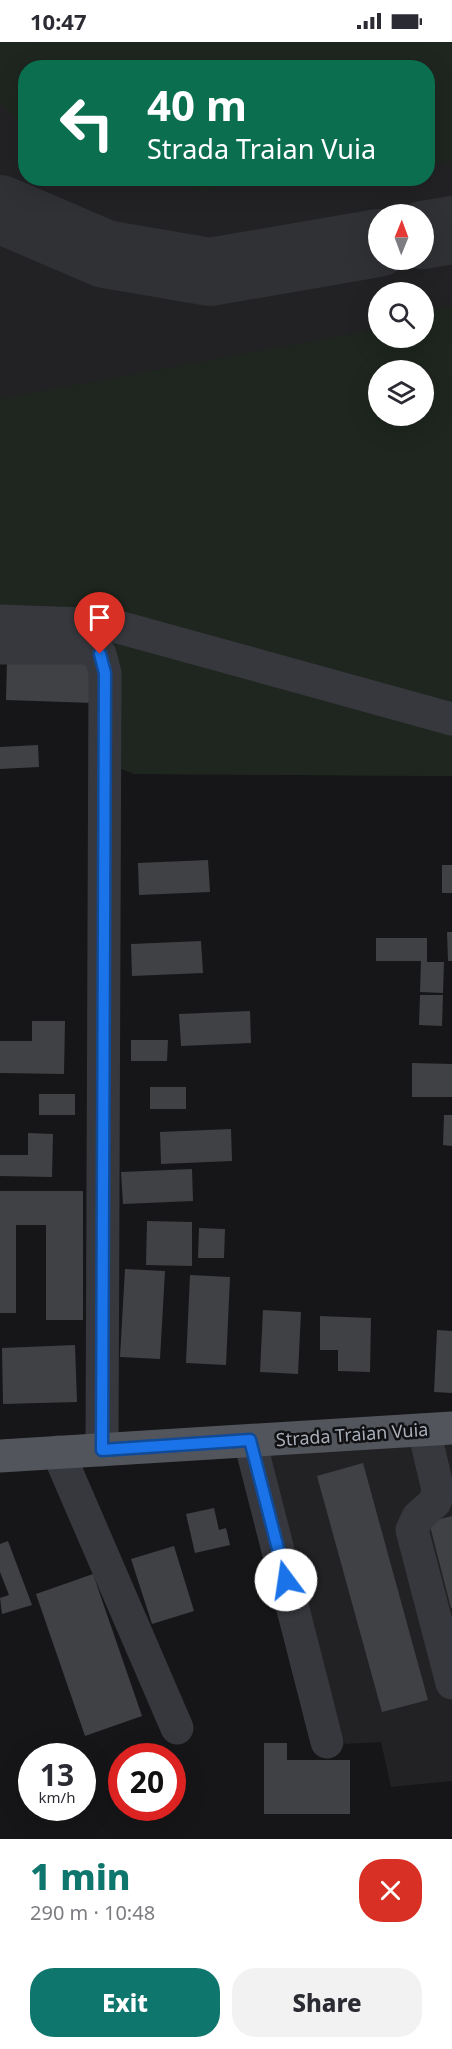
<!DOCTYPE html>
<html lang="en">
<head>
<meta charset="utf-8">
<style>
	:root { --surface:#fff; --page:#f2f2f3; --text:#2b2b33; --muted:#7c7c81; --accent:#0f766e }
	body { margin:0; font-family:"Noto Sans",sans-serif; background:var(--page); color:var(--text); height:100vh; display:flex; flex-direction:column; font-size:22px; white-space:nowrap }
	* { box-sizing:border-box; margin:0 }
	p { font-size:20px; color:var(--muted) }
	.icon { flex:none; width:33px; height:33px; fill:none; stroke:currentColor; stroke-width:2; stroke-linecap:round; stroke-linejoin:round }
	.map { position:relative; height:1797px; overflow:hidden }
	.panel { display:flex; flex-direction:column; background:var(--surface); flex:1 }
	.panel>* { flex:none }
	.hud { position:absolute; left:18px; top:18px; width:417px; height:126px; border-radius:24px; box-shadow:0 6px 24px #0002; background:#0b6e4f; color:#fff; overflow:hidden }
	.needle { width:39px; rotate:1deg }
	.controls { position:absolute; left:368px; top:162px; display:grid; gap:12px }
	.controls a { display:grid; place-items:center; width:66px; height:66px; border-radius:50%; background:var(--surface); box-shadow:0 6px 24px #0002; font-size:30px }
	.speed { position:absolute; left:18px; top:1701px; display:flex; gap:12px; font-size:30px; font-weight:700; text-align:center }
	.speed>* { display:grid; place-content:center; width:78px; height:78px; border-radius:50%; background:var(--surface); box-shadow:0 6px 24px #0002; line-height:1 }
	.speed small { font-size:15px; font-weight:400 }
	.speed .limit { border:9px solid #d22; background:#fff; color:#111 }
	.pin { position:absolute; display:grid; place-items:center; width:51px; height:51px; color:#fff; margin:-62px -26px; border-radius:50% 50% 50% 0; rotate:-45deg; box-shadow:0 0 6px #0007 }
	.pin .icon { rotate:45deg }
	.me { position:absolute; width:66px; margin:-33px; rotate:346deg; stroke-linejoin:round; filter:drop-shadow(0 0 4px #0008) }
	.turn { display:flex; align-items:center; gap:21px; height:126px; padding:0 30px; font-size:27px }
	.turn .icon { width:78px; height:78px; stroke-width:2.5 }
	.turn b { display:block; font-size:42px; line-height:51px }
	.round { display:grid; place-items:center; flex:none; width:63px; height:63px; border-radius:24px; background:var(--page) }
	.head { display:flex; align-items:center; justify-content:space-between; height:102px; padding:0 30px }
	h1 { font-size:36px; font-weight:800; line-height:45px; color:var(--accent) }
	.cta { display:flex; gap:12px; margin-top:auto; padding:12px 30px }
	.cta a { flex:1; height:69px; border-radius:24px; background:var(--accent); color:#fff; font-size:24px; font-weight:800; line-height:69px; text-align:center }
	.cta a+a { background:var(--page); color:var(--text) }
	.status { display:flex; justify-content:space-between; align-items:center; height:42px; padding:0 30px; background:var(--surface); direction:ltr }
	.status svg { height:16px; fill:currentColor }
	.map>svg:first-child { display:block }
	.built { fill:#222225; fill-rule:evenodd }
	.green { fill:#1e261f; fill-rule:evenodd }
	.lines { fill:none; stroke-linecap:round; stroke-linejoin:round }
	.taxiway { stroke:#303135; stroke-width:68 }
	.building { fill:#404145 }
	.minor { stroke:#37383d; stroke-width:33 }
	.major { stroke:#53555c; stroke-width:33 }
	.route-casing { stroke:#114b97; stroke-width:15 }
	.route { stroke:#1a73e8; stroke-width:10 }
	.labels { text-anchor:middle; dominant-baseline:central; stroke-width:5; stroke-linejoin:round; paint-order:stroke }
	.street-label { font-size:18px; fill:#a8adb8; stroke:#111113 }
</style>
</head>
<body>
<div class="status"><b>10:47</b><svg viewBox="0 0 49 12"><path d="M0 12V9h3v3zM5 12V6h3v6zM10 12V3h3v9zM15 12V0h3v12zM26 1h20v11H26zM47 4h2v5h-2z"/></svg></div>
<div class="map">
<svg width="452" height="1797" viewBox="0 0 452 1797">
	<rect width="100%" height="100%" fill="#161618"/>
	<path class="built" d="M0 0H452V734L134 732 114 715 113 589H0ZM26 26H428V136H26ZM378 172H423V218H378ZM378 250H423V296H378ZM378 328H423V374H378Z
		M452 1400V1739L391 1745 381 1700 345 1702 264 1413Z"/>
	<path class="green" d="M0 0H452V119L428 123V26H26L25 88 0 59Z
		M156 137H265L201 149Z
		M452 264V734L134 732 121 727 114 715 113 589H0V357L378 287V296H423L424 269ZM378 328H423V374H378Z"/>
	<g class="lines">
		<path class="taxiway" d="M0 167 105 212 210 230 378 201
			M423 193 452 188"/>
	</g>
	<path class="building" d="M7 618 94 620 93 661 6 658Z
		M38 703 39 725 0 727V705Z
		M208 818 210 850 139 853 138 821Z
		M442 823H452V851H442Z
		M447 890H452V919H448Z
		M376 896H427V920H444L443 951 420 950 421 919H376Z
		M201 899 203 931 132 934 131 902Z
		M420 953H443L442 984 419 983Z
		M250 969 251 1001 181 1004 179 972Z
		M32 979H65L64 1032 0 1031V999H32Z
		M131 998H168L167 1019H131Z
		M412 1021 452 1022V1055H412Z
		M150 1045H186V1067H150Z
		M39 1052H75V1073H39Z
		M444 1073H452V1104L443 1103Z
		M231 1087 232 1119 161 1122 160 1090Z
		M28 1091 53 1092 52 1135 0 1134V1113H28Z
		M192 1127 193 1159 123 1162 121 1130Z
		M0 1149H83V1278H46V1183H16V1271H0Z
		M147 1179 192 1180V1224L146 1223Z
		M199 1186 225 1187 224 1216H198Z
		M125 1227 165 1229 160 1317 120 1315Z
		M190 1233 230 1235 226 1323 186 1321Z
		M263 1268 301 1270 298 1332 260 1330Z
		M320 1274 371 1276 370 1330 338 1329V1308H320Z
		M437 1288 452 1289V1351L434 1350Z
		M75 1303 77 1360 3 1362 2 1306Z
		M363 1421 428 1658 382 1670 317 1434Z
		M214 1466 219 1488 226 1486 230 1503 195 1511 186 1472Z
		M452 1474V1566H451L429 1480Z
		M8 1499 32 1563 2 1572 0 1556 9 1553 0 1530V1502Z
		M174 1504 194 1569 152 1582 131 1517Z
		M93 1532 142 1674 85 1694 36 1552Z
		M264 1701H287V1718H350V1772H264Z"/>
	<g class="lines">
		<path class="minor" d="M0 579 111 583 452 677
			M0 606H85L100 612 105 631 102 1408
			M424 1388 438 1448 435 1460 418 1475 412 1488 452 1641
			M250 1399 327 1700
			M58 1410 177 1686"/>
		<path class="major" d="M0 1414 452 1386"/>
	</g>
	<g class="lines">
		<defs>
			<path id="route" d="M100 612 105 631 102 1408 250 1398 286 1538"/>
		</defs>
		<use href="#route" class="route-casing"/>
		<use href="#route" class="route"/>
	</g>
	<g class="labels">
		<g class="street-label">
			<text transform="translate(352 1392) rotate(-4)">Strada Traian Vuia</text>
		</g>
	</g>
</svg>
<div class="controls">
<a><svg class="needle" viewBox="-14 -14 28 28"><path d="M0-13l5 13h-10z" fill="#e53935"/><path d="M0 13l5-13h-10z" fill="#7c7c81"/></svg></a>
<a><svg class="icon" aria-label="search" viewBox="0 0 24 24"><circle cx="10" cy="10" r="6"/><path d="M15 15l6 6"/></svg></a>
<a><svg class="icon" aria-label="layers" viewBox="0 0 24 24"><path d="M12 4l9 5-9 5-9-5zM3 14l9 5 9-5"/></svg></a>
</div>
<div class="speed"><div>13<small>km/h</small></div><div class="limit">20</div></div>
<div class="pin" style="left:100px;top:612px;background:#d93025"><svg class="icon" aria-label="arrive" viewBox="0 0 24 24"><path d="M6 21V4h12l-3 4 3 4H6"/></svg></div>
<svg class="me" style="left:286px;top:1538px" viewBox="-20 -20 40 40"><circle r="19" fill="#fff"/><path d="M0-13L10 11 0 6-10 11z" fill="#1a73e8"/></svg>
<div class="hud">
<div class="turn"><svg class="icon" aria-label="left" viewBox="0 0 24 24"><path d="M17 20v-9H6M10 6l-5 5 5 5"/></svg><div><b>40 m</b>Strada Traian Vuia</div></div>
</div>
</div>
<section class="panel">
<div class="head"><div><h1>1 min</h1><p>290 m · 10:48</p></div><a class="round" style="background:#d93025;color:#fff"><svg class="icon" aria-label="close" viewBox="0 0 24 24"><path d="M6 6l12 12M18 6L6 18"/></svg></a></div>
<div class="cta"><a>Exit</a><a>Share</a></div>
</section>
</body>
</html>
